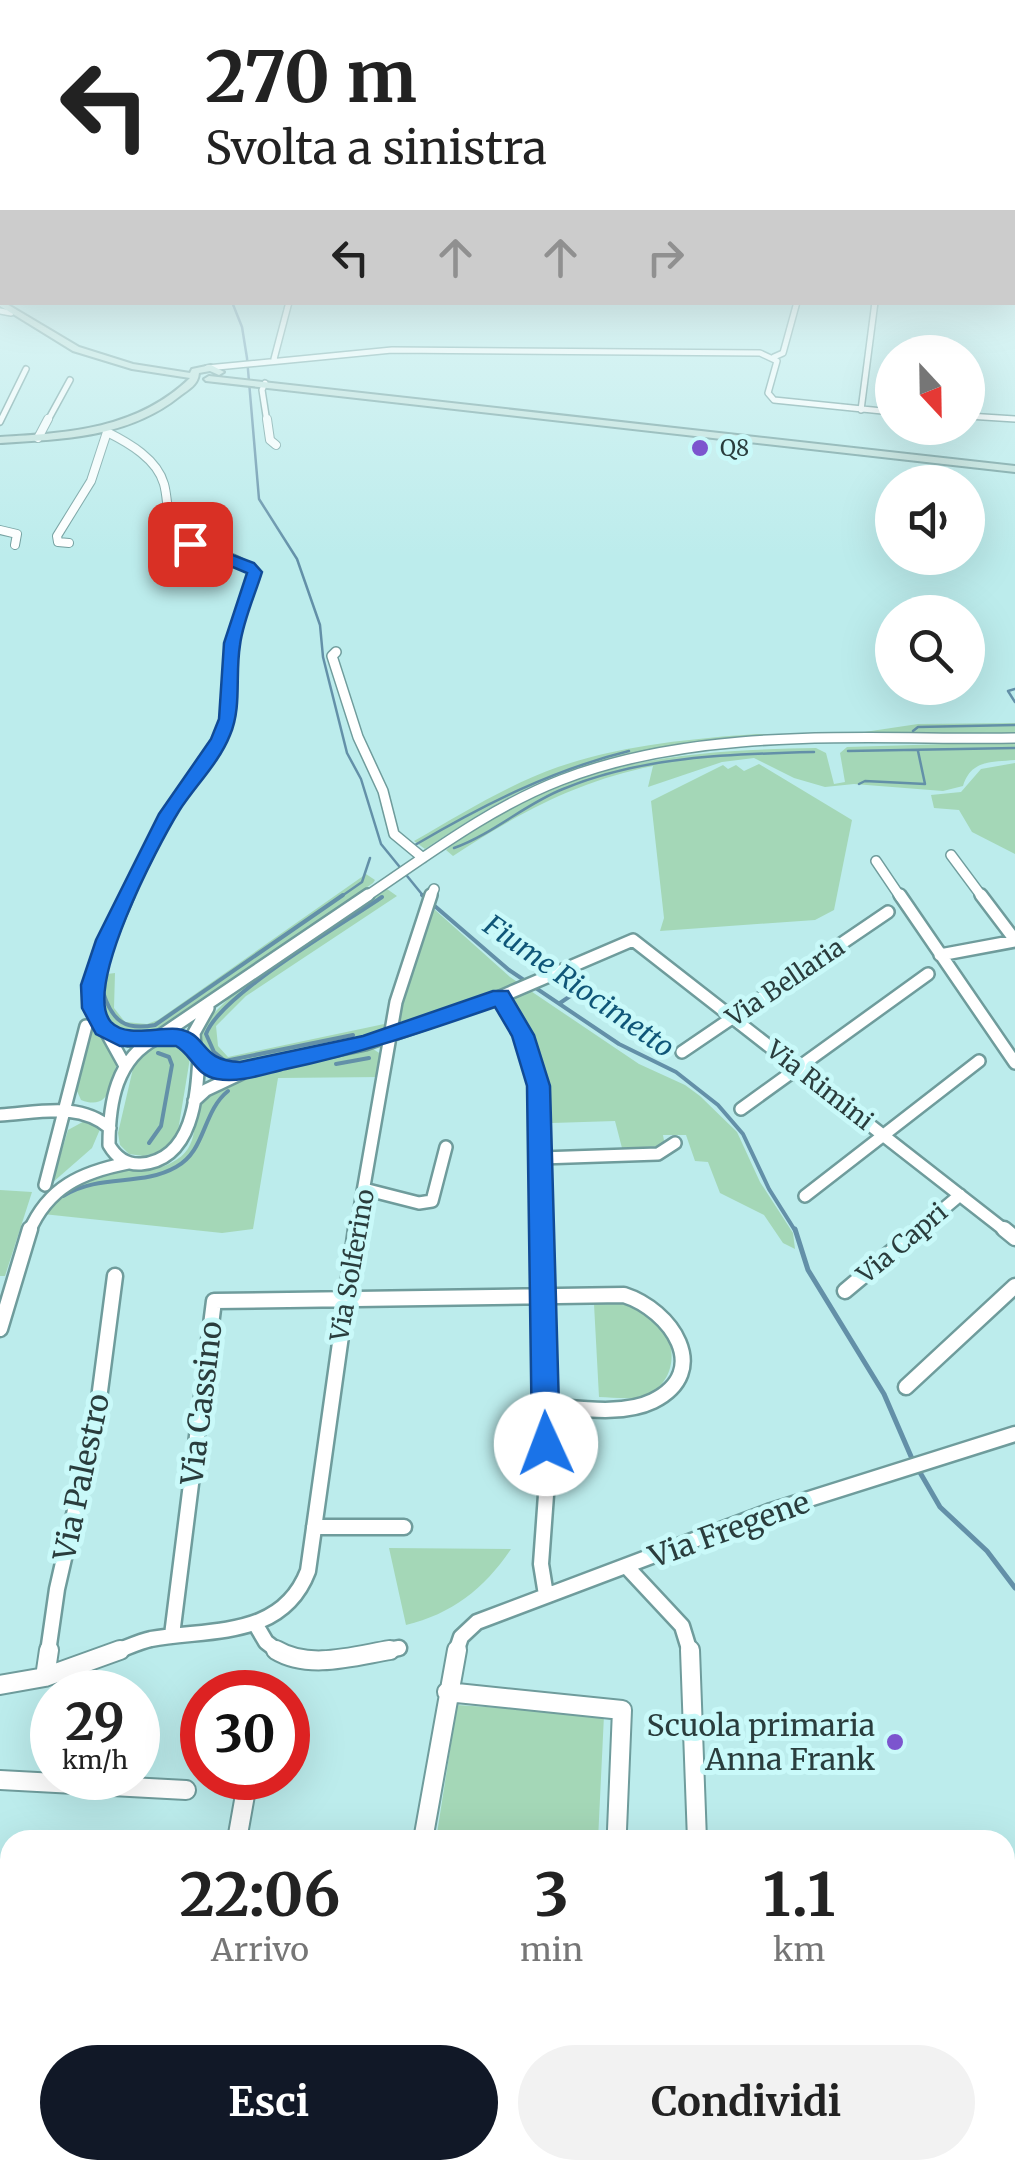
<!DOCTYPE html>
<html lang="it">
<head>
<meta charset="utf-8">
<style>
	:root { --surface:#fff; --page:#f2f2f2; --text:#222; --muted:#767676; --accent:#111827 }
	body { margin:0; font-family:Merriweather,serif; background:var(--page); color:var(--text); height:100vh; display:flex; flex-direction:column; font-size:38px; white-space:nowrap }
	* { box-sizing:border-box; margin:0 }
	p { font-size:32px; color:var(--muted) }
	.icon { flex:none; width:55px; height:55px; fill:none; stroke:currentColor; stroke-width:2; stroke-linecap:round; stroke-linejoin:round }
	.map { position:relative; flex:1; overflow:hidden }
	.details { position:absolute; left:0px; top:1830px; width:1015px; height:350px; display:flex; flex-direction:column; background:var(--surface); border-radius:30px 30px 0 0; box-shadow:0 10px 40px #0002 }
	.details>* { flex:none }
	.hud { position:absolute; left:0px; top:0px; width:1015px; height:305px; box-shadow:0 10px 40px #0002; background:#fff; color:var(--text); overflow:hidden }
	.needle { width:65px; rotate:158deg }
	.tools { position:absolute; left:875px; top:335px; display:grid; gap:20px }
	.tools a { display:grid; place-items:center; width:110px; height:110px; border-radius:50%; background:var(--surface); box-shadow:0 10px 40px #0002; font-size:50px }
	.speed { position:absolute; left:30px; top:1670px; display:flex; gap:20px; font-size:50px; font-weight:700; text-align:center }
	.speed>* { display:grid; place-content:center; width:130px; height:130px; border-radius:50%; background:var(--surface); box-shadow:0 10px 40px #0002; line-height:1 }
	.speed small { font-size:25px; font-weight:400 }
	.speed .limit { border:15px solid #d22; background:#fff; color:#111 }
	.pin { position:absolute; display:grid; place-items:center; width:85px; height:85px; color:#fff; margin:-42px; border-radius:20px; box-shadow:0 5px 15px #0006 }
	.me { position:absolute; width:110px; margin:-55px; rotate:358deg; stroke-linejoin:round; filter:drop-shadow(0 0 8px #0008) }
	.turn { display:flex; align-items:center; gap:35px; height:210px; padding:0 40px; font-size:45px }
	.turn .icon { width:130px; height:130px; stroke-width:2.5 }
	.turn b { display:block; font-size:70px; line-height:85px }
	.lanes { display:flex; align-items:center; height:95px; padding:0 40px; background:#0003; justify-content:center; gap:50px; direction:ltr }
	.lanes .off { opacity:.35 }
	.eta { display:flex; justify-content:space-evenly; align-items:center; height:170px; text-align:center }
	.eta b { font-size:60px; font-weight:700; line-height:70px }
	.action { display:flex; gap:20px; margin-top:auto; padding:20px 40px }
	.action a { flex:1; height:115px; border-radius:60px; background:var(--accent); color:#fff; font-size:40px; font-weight:700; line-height:115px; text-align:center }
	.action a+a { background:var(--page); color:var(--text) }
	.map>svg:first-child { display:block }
	.green { fill:#a4d7b7 }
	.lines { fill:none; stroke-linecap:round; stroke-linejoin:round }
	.stream-far2 { stroke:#6390a8; stroke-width:2.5 }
	.stream-far1 { stroke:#6390a8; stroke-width:4 }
	.stream { stroke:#6390a8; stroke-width:5 }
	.street-far5-casing { stroke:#6f9c9c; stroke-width:8 }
	.street-far4-casing { stroke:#6f9c9c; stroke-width:10 }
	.street-far3-casing { stroke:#6f9c9c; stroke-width:12 }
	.street-far2-casing { stroke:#6f9c9c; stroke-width:16 }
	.street-far1-casing { stroke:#6f9c9c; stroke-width:19 }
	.street-casing { stroke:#6f9c9c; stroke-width:22 }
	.secondary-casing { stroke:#6f9c9c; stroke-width:4 }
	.street-far5 { stroke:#fff; stroke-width:5 }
	.street-far4 { stroke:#fff; stroke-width:8 }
	.street-far3 { stroke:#fff; stroke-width:9 }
	.street-far2 { stroke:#fff; stroke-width:11 }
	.street-far1 { stroke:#fff; stroke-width:14 }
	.street { stroke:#fff; stroke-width:18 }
	.secondary { fill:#c2e1db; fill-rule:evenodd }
	.route { fill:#1a73e8; stroke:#114b97; stroke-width:2.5 }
	.poi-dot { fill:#7c55ce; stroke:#c9f9f9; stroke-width:4 }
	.labels { text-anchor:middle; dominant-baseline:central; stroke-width:10; stroke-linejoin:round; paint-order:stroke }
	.far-poi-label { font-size:22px; fill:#2a3d3d; stroke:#c9f9f9; text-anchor:start }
	.street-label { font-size:25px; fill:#2a3d3d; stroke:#c9f9f9 }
	.water-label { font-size:28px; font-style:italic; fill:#0f5678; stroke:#c9f9f9 }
	.near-street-label { font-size:30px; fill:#2a3d3d; stroke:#c9f9f9 }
	.near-poi-label { font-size:30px; fill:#2a3d3d; stroke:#c9f9f9; text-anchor:end }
</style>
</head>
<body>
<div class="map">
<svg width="1015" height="2180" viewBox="0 0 1015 2180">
	<rect width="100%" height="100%" fill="#bcecec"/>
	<path class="green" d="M1015 723V734H851L918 724Z
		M756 734H834C744 742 653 743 567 772 516 789 469 820 425 849L414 841C461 814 507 785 558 767 623 745 689 739 756 734Z
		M1015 742V760C991 762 971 760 963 786L943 791 854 784 825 787 794 778 754 758 722 762 648 787 653 766C577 781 517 814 453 856L446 850C458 839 476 830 491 820 589 757 703 750 816 748L826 753 834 784 845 782 840 753 847 747Z
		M1015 763V854L972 832 959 810 934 808 931 795 961 792 981 769Z
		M759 764 852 820 834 910 815 920 660 931 664 918 651 801 723 765 728 769 736 765 744 771Z
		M366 874 375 880 373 883 165 1030C117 1046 94 1022 99 975L115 973 114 1008 125 1022 147 1024 158 1020Z
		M387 889 397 896 246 996 216 1026 218 1046 228 1057 389 1023 385 1030 235 1066C213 1067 206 1055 200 1036L206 1021 233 994Z
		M434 909 510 977 639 1064 685 1085 700 1096 737 1132 760 1182 793 1233 795 1249 783 1243 764 1215 720 1193 708 1162 695 1161 686 1135H663L665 1146 622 1148 615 1121 552 1123C550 1063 535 1038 505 988L418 1020 396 1022 419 937Z
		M91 1022 117 1062C112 1084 110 1111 81 1100L77 1091Z
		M158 1044 179 1046 190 1058 178 1131 172 1143 159 1152 143 1156 129 1154 120 1145 118 1133 135 1060Z
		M373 1049 384 1056 381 1077 278 1078 253 1229 222 1233 43 1214C59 1191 83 1176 111 1170 132 1165 150 1174 171 1163 204 1147 188 1118 205 1098 223 1076 340 1058 373 1049Z
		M88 1119 101 1127 92 1148 52 1183 68 1130Z
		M0 1190 32 1192 5 1276H0Z
		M629 1303C636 1306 646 1308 652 1313 677 1335 681 1379 647 1395 634 1401 613 1397 599 1397L594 1304Z
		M389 1548 511 1549C485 1588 452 1614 406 1625Z
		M457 1705 604 1715 598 1840H436Z
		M340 2170H572V2180H339Z
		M804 2170H954L958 2180H805Z"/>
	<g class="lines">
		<path class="stream-far2" d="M232 302 242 327 247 358 259 499 297 559 320 625 323 657 347 753 361 779 381 844 425 898
			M1015 689 1008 691 1015 702
			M913 731 918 727 1015 725
			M848 751 1015 748
			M859 784 865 781 925 784 918 751
			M415 845C483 805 552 770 629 751
			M454 848C493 834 525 804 563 789 642 756 730 754 814 752
			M339 898 362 882 370 858"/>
		<path class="stream-far1" d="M422 895 509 970 619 1044 676 1072 718 1105 743 1134 769 1189 796 1232
			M103 992C112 1021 125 1031 155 1025L343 895
			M560 1003 585 986
			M353 1035 225 1061 214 1052 206 1034C220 995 343 924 382 897
			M336 1064 369 1058
			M149 1143 161 1126 172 1065 169 1057 158 1053
			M63 1196C101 1173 141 1187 176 1167 206 1151 202 1112 228 1091"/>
		<path class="stream" d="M795 1229 808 1270 884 1394 913 1461
			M918 1469 940 1507 987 1551 1015 1588"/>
		<defs>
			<path id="street-far5" d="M0 311 11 313
				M774 357 783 353 797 302
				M274 359 289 302
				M207 368 392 350 760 353 777 361 768 393 774 400 892 412
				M265 383 262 390 267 422
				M861 410 875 302
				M968 416 1015 419
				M0 422 26 369
				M47 422 70 380"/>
			<path id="street-far4" d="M267 419 270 440 276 445
				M38 438 48 419
				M0 530 17 534 15 545
				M69 543 58 542 57 536 91 481 107 432C129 443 157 459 164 484 169 502 165 522 180 536 202 556 238 550 256 576L236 632"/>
			<path id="street-far3" d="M336 652 332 656 358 737 383 791 394 834 423 858
				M951 855 983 898
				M876 861 901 898
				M127 898 169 814 225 732 232 643 237 630
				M364 898C428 855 489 808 561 780 702 725 867 740 1015 738
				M430 898 434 889"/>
			<path id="street-far2" d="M900 895 1015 1063
				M981 895 1015 940
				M940 955 1015 941
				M500 997 531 1057 539 1099 542 1232
				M107 1031 129 1040H147
				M157 1038 368 895
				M157 1038 184 1039 199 1056C197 1096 193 1160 141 1164 126 1165 116 1157 109 1145 109 1103 116 1058 157 1038Z
				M195 1048 194 1033 208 1008
				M682 1052 888 912
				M200 1059 217 1070H240L365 1044 500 997 633 940 1007 1232
				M124 1064 93 1008 94 974 128 895
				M194 1101 206 1090 242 1073
				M741 1109 928 974
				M0 1115C37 1113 79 1101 110 1128
				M541 1158 658 1154 675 1143
				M45 1185 86 1026
				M364 1189 419 1203 432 1201 446 1147
				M805 1196 979 1061
				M29 1232C48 1187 82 1172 128 1163
				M356 1232 396 1002 431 895
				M916 1232 960 1195"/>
			<path id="street-far1" d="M542 1229 547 1481 541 1564 546 1595
				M1004 1229 1015 1238
				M845 1291 919 1229
				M0 1329 30 1229
				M906 1387 1015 1286
				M314 1527H404
				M626 1566 682 1626 690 1652
				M256 1625 266 1642 279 1652
				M172 1635 214 1301 624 1295C671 1310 713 1371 653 1401 622 1416 577 1408 545 1406
				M48 1652 57 1589 97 1414 115 1276
				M114 1652C126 1648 138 1642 151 1639 211 1628 282 1639 308 1571L356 1229
				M377 1652 399 1648
				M456 1652 461 1637 477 1622 771 1511 1015 1434"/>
			<path id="street" d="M276 1650C309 1670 354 1656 390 1650
				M690 1650 697 1840
				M45 1677 49 1650
				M0 1685 45 1677 120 1650
				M447 1692 622 1710 617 1830
				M0 1780 186 1790
				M237 1840 248 1778
				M423 1840 457 1650
				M0 1944 10 1945
				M604 2170V2180
				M787 2170V2180
				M179 2180 181 2170
				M322 2180 323 2170"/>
			<path id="secondary" d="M0 300 79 347 133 364 190 373 192 369 211 365 224 372 219 375 210 371 199 373C198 385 189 389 180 396 128 438 63 439 0 443V437C70 433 137 429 190 378L132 369 73 351 0 306Z
				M209 376 1015 466V472L206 381 204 379Z"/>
		</defs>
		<use href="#street-far5" class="street-far5-casing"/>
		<use href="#street-far4" class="street-far4-casing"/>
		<use href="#street-far3" class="street-far3-casing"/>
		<use href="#street-far2" class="street-far2-casing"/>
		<use href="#street-far1" class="street-far1-casing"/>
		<use href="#street" class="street-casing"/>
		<use href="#secondary" class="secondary-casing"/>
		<use href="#street-far5" class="street-far5"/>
		<use href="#street-far4" class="street-far4"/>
		<use href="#street-far3" class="street-far3"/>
		<use href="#street-far2" class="street-far2"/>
		<use href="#street-far1" class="street-far1"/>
		<use href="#street" class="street"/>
		<use href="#secondary" class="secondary"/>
	</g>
	<linearGradient id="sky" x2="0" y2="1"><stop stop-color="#7cb4e1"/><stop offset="0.45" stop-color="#e1f6f6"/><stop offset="1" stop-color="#e1f6f6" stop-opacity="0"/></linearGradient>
	<rect width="1015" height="558" fill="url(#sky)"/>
	<path class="route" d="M190 539 254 563 262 572C255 595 243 621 240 645 235 675 242 707 230 735 219 763 195 786 179 811 158 845 82 989 111 1022 126 1038 158 1027 177 1029 209 1033 198 1061 240 1062L363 1036 493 991H508L534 1035 550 1086 560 1444 556 1453 546 1457 536 1453 532 1444 527 1086 512 1036 495 1007C426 1031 358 1054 286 1069 264 1074 240 1083 217 1079 195 1075 192 1055 176 1046H120L96 1034 82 1008 81 985 96 940 159 814 211 739 219 719 224 643 247 573 185 547V540Z"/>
	<g class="poi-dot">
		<circle cx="700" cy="448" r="10"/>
		<circle cx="895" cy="1742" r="10"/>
	</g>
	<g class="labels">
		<g class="far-poi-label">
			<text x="720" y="448">Q8</text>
		</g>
		<g class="street-label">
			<text transform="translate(785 982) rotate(-34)">Via Bellaria</text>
			<text transform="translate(820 1085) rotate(38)">Via Rimini</text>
			<text transform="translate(902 1243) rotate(-40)">Via Capri</text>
			<text transform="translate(352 1265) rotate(-80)">Via Solferino</text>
		</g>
		<g class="water-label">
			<text transform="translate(579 986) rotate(35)">Fiume Riocimetto</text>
		</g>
		<g class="near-street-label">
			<text transform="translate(201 1403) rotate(-83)">Via Cassino</text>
			<text transform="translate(81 1477) rotate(-78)">Via Palestro</text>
			<text transform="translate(729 1529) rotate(-20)">Via Fregene</text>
		</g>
		<g class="near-poi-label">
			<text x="875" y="1725">Scuola primaria<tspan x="875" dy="34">Anna Frank</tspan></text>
		</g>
	</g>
</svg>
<div class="tools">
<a><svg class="needle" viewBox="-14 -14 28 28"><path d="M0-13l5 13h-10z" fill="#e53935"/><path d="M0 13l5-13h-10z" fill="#767676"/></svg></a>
<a><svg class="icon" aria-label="sound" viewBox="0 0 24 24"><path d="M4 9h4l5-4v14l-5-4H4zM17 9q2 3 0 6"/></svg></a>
<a><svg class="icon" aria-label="search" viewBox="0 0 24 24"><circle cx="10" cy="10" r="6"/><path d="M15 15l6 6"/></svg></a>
</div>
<div class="speed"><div>29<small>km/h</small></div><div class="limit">30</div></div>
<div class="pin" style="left:190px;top:544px;background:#d93025"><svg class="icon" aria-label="arrive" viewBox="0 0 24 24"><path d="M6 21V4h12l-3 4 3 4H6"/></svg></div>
<svg class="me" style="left:546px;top:1444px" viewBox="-20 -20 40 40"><circle r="19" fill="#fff"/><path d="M0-13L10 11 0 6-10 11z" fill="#1a73e8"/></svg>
<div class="hud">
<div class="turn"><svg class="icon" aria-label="left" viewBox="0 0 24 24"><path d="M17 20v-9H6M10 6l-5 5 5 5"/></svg><div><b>270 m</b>Svolta a sinistra</div></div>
<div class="lanes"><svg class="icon" aria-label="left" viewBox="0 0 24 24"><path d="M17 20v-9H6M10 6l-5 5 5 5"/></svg><svg class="icon off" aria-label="ahead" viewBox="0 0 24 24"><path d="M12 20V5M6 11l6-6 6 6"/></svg><svg class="icon off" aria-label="ahead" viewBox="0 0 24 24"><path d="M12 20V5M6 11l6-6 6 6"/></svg><svg class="icon off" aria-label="right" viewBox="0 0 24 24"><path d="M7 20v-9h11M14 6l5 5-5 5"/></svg></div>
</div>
<section class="details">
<div class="eta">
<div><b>22:06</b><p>Arrivo</p></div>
<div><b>3</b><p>min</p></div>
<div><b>1.1</b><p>km</p></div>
</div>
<div class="action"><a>Esci</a><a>Condividi</a></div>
</section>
</div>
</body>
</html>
